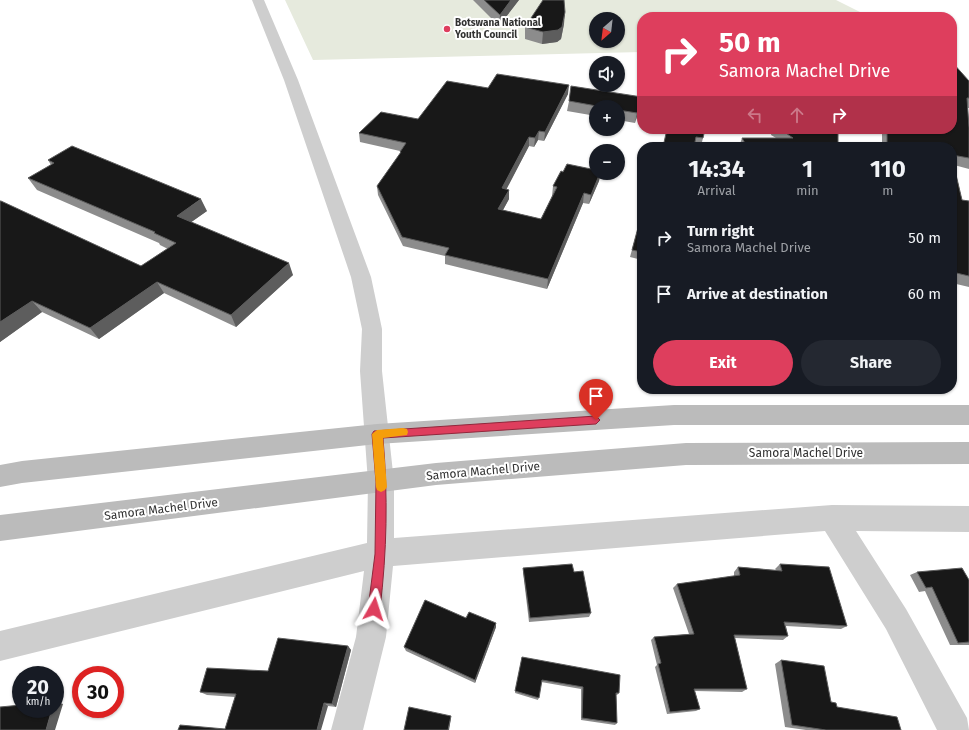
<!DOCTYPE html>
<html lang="en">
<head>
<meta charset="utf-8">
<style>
	:root { --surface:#171b24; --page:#242831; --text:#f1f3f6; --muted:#9ea1a6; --accent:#de3e5d }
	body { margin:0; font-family:"Fira Sans",sans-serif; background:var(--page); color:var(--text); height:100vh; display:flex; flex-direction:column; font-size:15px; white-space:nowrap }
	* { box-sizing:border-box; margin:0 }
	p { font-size:13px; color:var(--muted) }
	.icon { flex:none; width:22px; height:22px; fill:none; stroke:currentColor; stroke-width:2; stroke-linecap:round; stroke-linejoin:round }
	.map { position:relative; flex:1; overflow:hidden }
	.details { position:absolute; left:637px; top:142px; width:320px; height:252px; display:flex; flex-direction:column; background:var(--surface); border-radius:16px; box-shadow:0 1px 3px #0004 }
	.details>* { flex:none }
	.guide { position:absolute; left:637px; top:12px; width:320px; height:122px; border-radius:16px; box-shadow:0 1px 3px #0004; background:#de3e5d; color:#fff; overflow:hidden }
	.needle { width:26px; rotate:208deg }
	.tools { position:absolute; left:589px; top:12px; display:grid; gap:8px }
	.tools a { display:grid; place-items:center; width:36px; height:36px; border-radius:50%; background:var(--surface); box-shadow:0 1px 3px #0004; font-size:20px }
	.speed { position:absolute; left:12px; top:666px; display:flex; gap:8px; font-size:20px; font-weight:700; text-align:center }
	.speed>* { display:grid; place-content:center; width:52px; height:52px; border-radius:50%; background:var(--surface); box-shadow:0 1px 3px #0004; line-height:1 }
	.speed small { font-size:10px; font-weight:400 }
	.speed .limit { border:6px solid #d22; background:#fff; color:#111 }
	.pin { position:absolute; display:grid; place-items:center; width:34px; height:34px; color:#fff; margin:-41px -17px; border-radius:50% 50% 50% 0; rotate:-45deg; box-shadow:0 0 4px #0007 }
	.pin .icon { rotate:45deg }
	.me { position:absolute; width:44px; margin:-22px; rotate:6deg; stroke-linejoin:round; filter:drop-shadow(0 0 3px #0008) }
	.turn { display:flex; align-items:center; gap:14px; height:84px; padding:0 16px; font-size:18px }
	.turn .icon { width:52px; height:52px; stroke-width:2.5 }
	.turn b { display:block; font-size:28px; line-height:34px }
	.lanes { display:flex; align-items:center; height:38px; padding:0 16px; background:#0003; justify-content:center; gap:20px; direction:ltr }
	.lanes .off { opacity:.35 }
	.eta { display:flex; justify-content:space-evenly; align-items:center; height:68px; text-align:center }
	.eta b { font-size:24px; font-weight:700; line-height:28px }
	.cta { display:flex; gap:8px; margin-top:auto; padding:8px 16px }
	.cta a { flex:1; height:46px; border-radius:24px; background:var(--accent); color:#fff; font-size:16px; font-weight:700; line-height:46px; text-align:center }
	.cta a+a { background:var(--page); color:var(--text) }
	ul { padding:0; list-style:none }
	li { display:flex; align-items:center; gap:12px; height:56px; padding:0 16px }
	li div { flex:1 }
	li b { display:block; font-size:15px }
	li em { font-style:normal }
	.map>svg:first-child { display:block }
	.green { fill:#e6eadd; fill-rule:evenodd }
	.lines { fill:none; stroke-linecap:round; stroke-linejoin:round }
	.minor { fill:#cecece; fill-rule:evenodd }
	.tertiary { fill:#cecece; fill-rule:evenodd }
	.secondary { fill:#bbb; fill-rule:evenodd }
	.wall { fill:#8c8c8c }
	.shaded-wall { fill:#5d5d5d }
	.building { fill:#181818; stroke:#5d5d5d }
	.route { fill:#de3e5d; stroke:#90283c }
	.slow { fill:#f59e0b }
	.poi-dot { fill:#de3e5d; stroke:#fff; stroke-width:1.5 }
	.labels { text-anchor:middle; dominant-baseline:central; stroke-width:4; stroke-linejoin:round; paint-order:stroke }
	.far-poi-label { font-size:10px; font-weight:bold; fill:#313131; stroke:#fff; text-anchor:start }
	.street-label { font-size:12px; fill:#313131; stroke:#fff }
</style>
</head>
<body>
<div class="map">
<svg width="969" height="730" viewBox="0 0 969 730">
	<rect width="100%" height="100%" fill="#fff"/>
	<path class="green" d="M285 0H836L870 17H642V52L313 60ZM596 19H618V41H596Z"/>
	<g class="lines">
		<path class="minor" d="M381 470 390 474 394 482V538L832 505 969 506V532L856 531 906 609 967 718 969 730H937L886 629 825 531 393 566 386 637 363 730H331L356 637 364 571 0 661V631L367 543 368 482 372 474Z"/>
		<path class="tertiary" d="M252 0H264L298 80 371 277 382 329V371L394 482 390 490 381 494 372 490 368 482 360 371 362 329 351 277 284 80Z"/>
		<path class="secondary" d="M674 405H969V425H674L377 444 22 483 0 487V465L22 461 377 424Z
			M969 442V464L686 465 436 485 0 541V515L436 463 686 443Z"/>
	</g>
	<path class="wall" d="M473 0H519L499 26Z
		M564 24 561 39 557 42 542 44 525 39V27Z
		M969 81V108H968L969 128V169L954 165 962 200 969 201V287L952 283V147H882V129H952Z
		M488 88 568 94 544 141 538 140 534 147 529 146 506 189 509 190V199L503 210 541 219 552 196 553 186 596 173H601L599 181 589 204 583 203 547 289 445 264V256L403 246 378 195 377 186 400 154V151L360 142 359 133 418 119Z
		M642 97 640 107 635 123 618 120V107H596V116L567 111 569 101Z
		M667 129 703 138 701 146 695 145Z
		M772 129H838V147H739L742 138H776L771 135Z
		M48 160 207 211 191 222 293 275 236 327 164 293 99 339 42 312 0 342V201L141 266 168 249 160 245 159 243 37 190 28 178 51 165Z
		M642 213V260L630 257Z
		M780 564 847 626 841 629 786 626 788 636 783 640 735 638 747 689 742 692 695 691 700 709 696 711 667 714 655 667 657 665 651 640 654 637 689 634 673 588 677 584 734 576V572L738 567 776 570 775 569Z
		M523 568 591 613 589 617 529 622 523 572Z
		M917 572 969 580V645H950L925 591 919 592 910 575Z
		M466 618 496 627 475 683 406 651 404 647Z
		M348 646 351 650 336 707 328 706 225 729 235 697 207 695 200 692Z
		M522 657 619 693 617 695H616L617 723 615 725 581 720V689L541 682 538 700 515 693Z
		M781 660 837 707 901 730H806L785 727 775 664Z"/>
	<path class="shaded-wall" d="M511 0H519L499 26 500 15Z
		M565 12 564 24 561 39 557 42 542 44 543 32Z
		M569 85 568 94 544 141 545 132Z
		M642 97 640 107 635 123 637 113Z
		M539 131 538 140 534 147 535 138Z
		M529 137V146L502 198V188Z
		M600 173 599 181 589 204 591 195Z
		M509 190V199L498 219V209Z
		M584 193 583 203 547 289 548 279Z
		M201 199 207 211 183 228 177 216Z
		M289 263 293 275 236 327 231 315Z
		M157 282 164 293 99 339 90 328Z
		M32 301 42 312 0 342V322Z
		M496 623V627L475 683V680Z
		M348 646 351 650 336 707 332 704Z
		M55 701 63 704 55 730H46L52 709H55Z
		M324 703 328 706 321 730H317Z
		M451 716V718L449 730H448Z"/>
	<path class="building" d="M484 0H511L500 15Z
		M543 0H564L565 12 562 27 558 30 543 32 525 27Z
		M952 62 969 81V98H967L969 128V158L952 155V147H887V129H952Z
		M497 74 569 85 545 132 539 131 535 138 529 137 502 188 509 190 498 209 541 219 557 187 553 186 561 171 563 172 567 164 596 170V173H600L591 195 584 193 548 279 445 255 449 248 402 237 377 186 401 152H400L406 143 359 133 381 112 418 119 447 81 488 88Z
		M571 86 642 97 637 113 618 110V107H602L569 101Z
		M667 129H705L703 138 696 137 694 147H663Z
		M780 129H838V147H747L742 138H793Z
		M72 146 201 199 177 216 289 263 231 315 157 282 90 328 32 301 0 322V201H1L141 266 176 243 154 233 155 232 28 178 54 163 48 160Z
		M952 158 962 200 969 201V276L952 272Z
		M642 213V252L632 250Z
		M572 564 574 572 583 571 591 613 530 618 523 568Z
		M780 564 829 567 847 626 784 622 788 636 734 635 747 689H694L700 709 670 712 658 664 661 663 654 637 694 634 677 584 740 575 738 567 782 571Z
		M962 568 969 580V642L958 643 932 587 926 588 917 572Z
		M425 600 466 618 469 612 496 623 475 680 404 647Z
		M278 638 348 646 332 704 324 703 317 730H178L180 725 225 729 236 694 200 692 207 668 268 671Z
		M522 657 620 675 619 693H616L617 723 582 718 583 687 542 680 539 698 515 691Z
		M781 660 824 666 831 702 836 703 837 707 897 717 901 730H826L792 725Z
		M21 705V709H52L46 730H0V707Z
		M409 707 451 716 448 730H404Z"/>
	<path class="route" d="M596 416 600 420 596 424 383 438C388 497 387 550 380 609L379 614 374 615 370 614 368 609 375 554 376 482 372 434 374 431Z"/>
	<path class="slow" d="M403 428 407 429 408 432 407 435 383 438 387 487 385 490 381 492 377 490 376 487 372 434 377 430Z"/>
	<circle class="poi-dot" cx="447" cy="29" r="4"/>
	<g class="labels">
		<g class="far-poi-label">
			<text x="455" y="23">Botswana National<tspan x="455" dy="12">Youth Council</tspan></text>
		</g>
		<g class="street-label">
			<text x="806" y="453">Samora Machel Drive</text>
			<text transform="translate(483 471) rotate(-5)">Samora Machel Drive</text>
			<text transform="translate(161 509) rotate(-7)">Samora Machel Drive</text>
		</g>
	</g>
</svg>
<div class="tools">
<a><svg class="needle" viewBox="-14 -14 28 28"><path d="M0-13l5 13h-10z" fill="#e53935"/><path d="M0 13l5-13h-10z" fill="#9ea1a6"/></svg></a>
<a><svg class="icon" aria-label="sound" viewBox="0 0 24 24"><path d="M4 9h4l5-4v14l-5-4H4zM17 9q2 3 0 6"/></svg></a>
<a>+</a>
<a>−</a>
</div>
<div class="speed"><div>20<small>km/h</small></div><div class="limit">30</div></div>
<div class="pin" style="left:596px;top:420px;background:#d93025"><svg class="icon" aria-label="arrive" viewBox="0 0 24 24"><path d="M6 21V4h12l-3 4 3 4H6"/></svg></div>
<svg class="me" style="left:374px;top:609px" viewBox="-20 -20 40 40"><path d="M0-17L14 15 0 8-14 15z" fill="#de3e5d" stroke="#fff" stroke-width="4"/></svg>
<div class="guide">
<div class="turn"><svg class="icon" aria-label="right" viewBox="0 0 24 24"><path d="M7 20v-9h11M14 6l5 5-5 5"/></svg><div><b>50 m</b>Samora Machel Drive</div></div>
<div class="lanes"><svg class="icon off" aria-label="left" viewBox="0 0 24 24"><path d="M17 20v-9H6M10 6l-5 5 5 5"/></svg><svg class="icon off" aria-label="ahead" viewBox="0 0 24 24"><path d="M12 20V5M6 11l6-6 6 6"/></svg><svg class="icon" aria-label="right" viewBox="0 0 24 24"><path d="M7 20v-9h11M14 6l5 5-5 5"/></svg></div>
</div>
<section class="details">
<div class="eta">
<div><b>14:34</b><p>Arrival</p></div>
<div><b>1</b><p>min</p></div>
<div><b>110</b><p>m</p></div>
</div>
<ul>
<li><svg class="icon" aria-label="right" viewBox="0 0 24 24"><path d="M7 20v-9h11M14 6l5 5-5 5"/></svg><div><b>Turn right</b><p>Samora Machel Drive</p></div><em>50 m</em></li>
<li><svg class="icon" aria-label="arrive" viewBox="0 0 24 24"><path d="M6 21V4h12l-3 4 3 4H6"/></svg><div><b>Arrive at destination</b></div><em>60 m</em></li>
</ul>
<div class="cta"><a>Exit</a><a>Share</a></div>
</section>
</div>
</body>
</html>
